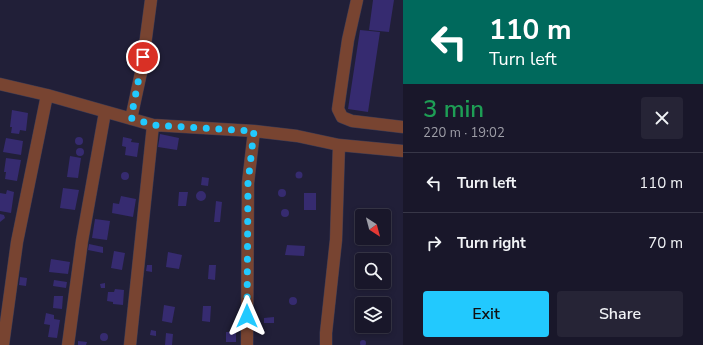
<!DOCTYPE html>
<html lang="en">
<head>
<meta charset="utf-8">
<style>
	:root { --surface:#19172a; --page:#262436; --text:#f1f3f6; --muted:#9f9fa8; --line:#373647; --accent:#22c9fe }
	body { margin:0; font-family:"Nunito Sans",sans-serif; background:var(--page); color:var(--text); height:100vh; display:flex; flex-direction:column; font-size:15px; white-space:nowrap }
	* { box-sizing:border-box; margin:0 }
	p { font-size:13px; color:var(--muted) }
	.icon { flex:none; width:22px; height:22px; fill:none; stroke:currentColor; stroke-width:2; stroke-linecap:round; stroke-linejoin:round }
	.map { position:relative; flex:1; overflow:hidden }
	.sheet { display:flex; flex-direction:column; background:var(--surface); width:300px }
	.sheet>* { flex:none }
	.guide { background:#00695c; color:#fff; overflow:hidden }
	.needle { width:26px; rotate:144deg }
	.tools { position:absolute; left:355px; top:209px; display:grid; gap:8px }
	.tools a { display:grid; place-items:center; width:36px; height:36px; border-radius:4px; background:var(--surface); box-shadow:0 2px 6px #0003,0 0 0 1px var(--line); font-size:20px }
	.pin { position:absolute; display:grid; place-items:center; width:34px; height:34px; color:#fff; margin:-17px; border:2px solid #fff; border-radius:50%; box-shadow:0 1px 4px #0007 }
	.me { position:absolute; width:44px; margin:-22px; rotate:0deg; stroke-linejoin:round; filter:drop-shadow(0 0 3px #0008) }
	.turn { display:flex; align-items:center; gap:14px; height:84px; padding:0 20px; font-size:18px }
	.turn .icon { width:52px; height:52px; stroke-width:2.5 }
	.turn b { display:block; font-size:28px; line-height:34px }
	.round { display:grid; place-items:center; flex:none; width:42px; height:42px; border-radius:4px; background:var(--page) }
	.overview { display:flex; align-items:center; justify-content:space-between; height:68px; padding:0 20px }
	h1 { font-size:24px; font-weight:600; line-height:30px; color:#1e9e55 }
	.cta { display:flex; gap:8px; margin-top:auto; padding:8px 20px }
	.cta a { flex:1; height:46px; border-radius:4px; background:var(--accent); color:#111; font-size:16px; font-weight:600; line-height:46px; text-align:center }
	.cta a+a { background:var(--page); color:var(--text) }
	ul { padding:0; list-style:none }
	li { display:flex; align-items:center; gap:12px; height:60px; padding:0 20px; border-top:1px solid var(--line) }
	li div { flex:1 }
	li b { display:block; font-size:15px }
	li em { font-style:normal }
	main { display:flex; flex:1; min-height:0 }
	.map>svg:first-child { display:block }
	.building { fill:#362b70 }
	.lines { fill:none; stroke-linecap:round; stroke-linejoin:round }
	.minor-casing { stroke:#3d3b53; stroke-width:13 }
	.minor { stroke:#784431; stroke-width:12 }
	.route { stroke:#22c9fe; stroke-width:7; stroke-dasharray:0 12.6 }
</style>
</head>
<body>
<main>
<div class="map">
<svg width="403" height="345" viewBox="0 0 403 345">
	<rect width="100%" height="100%" fill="#211f38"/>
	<path class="building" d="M373 0H394L389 32 369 30Z
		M360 30 380 32 368 112 348 109Z
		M12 110 28 113 26 131 20 130 19 134 11 133 12 127H10Z
		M160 134 179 138 177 150 158 147Z
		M75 141a4 4 0 1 1 8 0a4 4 0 1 1-8 0Z
		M123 137 132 139 131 142 139 143 137 157 125 155 126 147 122 146Z
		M6 138 23 141 21 155 3 152Z
		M76 152a4 4 0 1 1 8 0a4 4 0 1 1-8 0Z
		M70 156 81 158 78 178 67 177Z
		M6 158 21 160 17 181 5 179 6 172H4Z
		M295.5 175a3.5 3.5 0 1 1 7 0a3.5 3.5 0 1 1-7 0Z
		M121 176a4 4 0 1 1 8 0a4 4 0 1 1-8 0Z
		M202 177 209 178 208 186 201 185Z
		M63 188 79 190 75 210 60 208Z
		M278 193a4 4 0 1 1 8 0a4 4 0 1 1-8 0Z
		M7 190 14 192 11 213 0 211V193L6 194Z
		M196 196a5 5 0 1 1 10 0a5 5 0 1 1-10 0Z
		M179 192H188L186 206H178Z
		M304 193H316V210H304Z
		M121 196 136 199 133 217 112 213 113 203 119 204Z
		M216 201 222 202 220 222H214Z
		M281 213a4 4 0 1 1 8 0a4 4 0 1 1-8 0Z
		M0 214 4 215 5 218 0 222Z
		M95 219 110 221 107 240 92 238Z
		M89 244 103 247V253L88 250Z
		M287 245 305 246 304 256 285 255Z
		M114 251 125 253 122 270 111 268Z
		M168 252 182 255 179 269 166 267Z
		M51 259 70 262 68 274 49 272Z
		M147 265H152V272L146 271Z
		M209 265H216L215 280 208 279Z
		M20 277 27 278 26 286 19 285Z
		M54 280 67 282 66 288 53 286Z
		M371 282H380L378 290 370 289Z
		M105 283V288H101L100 284Z
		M115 289 124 290 123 305 113 304V302L107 301 108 292H114Z
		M54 296H63L62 309 53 308Z
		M289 301a4 4 0 1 1 8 0a4 4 0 1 1-8 0Z
		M164 305 175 307 172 323 162 321Z
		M203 306H211L210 322 202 321Z
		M46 313 54 315V319L60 320 57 338 48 337 50 325 44 324Z
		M274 317V323H264V318Z
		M151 330 156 331V336L150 335Z
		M226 332H236V342H226Z
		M100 337a4 4 0 1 1 8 0a4 4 0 1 1-8 0Z
		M166 333 173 334 172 345H165Z
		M360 343a3 3 0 1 1 6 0a3 3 0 1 1-6 0Z
		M78 341 87 342 86 345H78Z"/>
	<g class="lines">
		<defs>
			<path id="minor" d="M357 0 348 40 338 109 342 117 352 121 403 127
				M0 84 47 95 153 125 254 131 297 136 339 145 403 151
				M131 119 142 68 151 0
				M3 345 17 242 47 95
				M68 345 82 241 105 112
				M130 345 153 125
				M247 345 248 183 254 131
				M326 345V333L336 240 339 145"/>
		</defs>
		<use href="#minor" class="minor-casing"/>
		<use href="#minor" class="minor"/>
	</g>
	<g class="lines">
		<path class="route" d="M143 57 131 118 153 125 254 131 248 183 247 316"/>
	</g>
</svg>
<div class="tools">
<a><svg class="needle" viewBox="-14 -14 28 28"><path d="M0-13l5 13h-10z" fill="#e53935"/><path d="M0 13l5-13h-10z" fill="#9f9fa8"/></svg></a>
<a><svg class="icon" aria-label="search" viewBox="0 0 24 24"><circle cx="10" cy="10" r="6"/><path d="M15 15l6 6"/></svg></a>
<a><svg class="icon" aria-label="layers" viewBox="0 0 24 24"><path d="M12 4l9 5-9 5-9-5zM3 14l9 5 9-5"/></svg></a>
</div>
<div class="pin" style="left:143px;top:57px;background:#d93025"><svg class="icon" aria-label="arrive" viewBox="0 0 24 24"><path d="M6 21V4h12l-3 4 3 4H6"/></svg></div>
<svg class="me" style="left:247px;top:316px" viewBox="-20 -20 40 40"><path d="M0-17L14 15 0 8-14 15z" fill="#22c9fe" stroke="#fff" stroke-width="4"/></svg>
</div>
<section class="sheet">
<div class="guide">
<div class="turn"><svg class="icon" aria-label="left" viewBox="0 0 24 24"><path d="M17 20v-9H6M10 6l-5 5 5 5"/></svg><div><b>110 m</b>Turn left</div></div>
</div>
<div class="overview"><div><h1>3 min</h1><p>220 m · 19:02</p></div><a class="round"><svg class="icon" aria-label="close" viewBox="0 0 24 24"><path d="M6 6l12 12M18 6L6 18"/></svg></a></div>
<ul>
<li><svg class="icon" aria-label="left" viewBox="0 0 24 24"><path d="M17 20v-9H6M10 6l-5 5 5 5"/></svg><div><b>Turn left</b></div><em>110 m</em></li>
<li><svg class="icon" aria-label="right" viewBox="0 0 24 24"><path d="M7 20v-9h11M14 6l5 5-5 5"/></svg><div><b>Turn right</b></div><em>70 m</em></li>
</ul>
<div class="cta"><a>Exit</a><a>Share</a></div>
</section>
</main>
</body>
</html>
